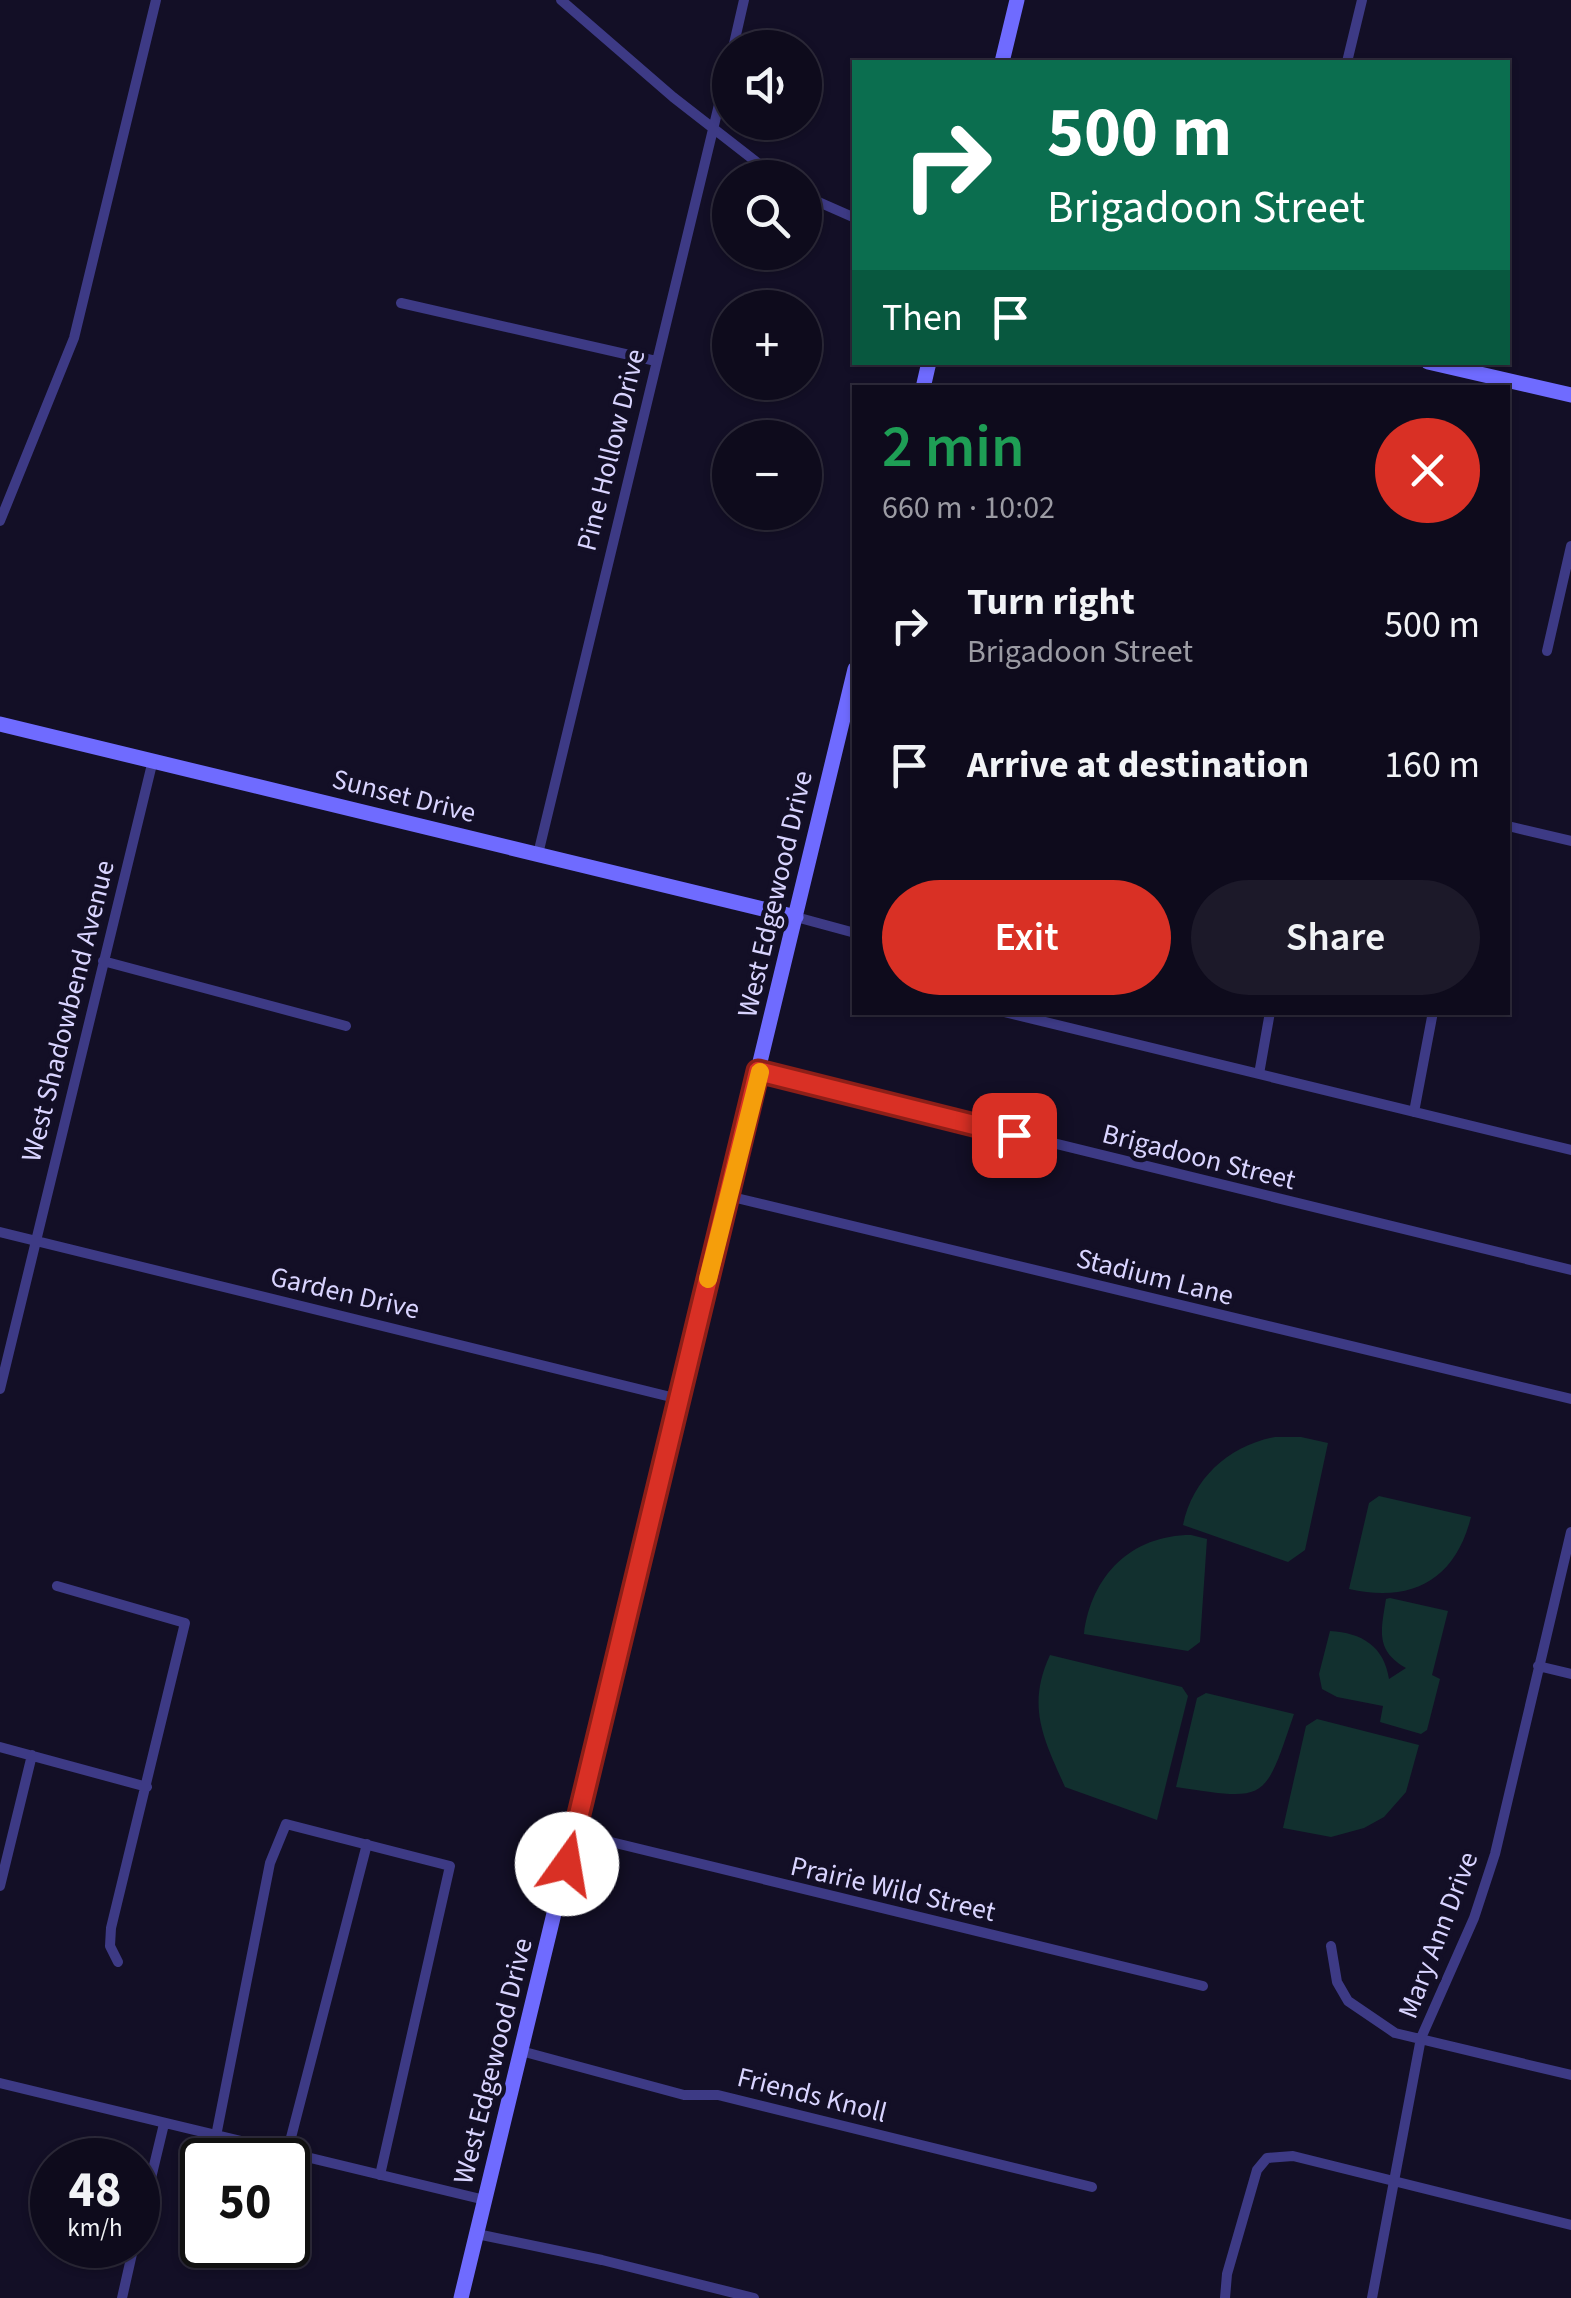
<!DOCTYPE html>
<html lang="en">
<head>
<meta charset="utf-8">
<style>
	:root { --surface:#0e0b1c; --page:#1c1929; --text:#f1f3f6; --muted:#9b9ba3; --line:#2e2b3b; --accent:#d93025 }
	body { margin:0; font-family:"Source Sans 3",sans-serif; background:var(--page); color:var(--text); height:100vh; display:flex; flex-direction:column; font-size:38px; white-space:nowrap }
	* { box-sizing:border-box; margin:0 }
	p { font-size:32px; color:var(--muted) }
	.icon { flex:none; width:55px; height:55px; fill:none; stroke:currentColor; stroke-width:2; stroke-linecap:round; stroke-linejoin:round }
	.map { position:relative; flex:1; overflow:hidden }
	.side { position:absolute; left:852px; top:385px; width:658px; height:630px; display:flex; flex-direction:column; background:var(--surface); border-radius:0px; box-shadow:0 2px 8px #0004,0 0 0 2px var(--line) }
	.side>* { flex:none }
	.hud { position:absolute; left:852px; top:60px; width:658px; height:305px; border-radius:0px; box-shadow:0 2px 8px #0004,0 0 0 2px var(--line); background:#0b6e4f; color:#fff; overflow:hidden }
	.fabs { position:absolute; left:712px; top:30px; display:grid; gap:20px }
	.fabs a { display:grid; place-items:center; width:110px; height:110px; border-radius:50%; background:var(--surface); box-shadow:0 2px 8px #0004,0 0 0 2px var(--line); font-size:50px }
	.speed { position:absolute; left:30px; top:2138px; display:flex; gap:20px; font-size:50px; font-weight:700; text-align:center }
	.speed>* { display:grid; place-content:center; width:130px; height:130px; border-radius:50%; background:var(--surface); box-shadow:0 2px 8px #0004,0 0 0 2px var(--line); line-height:1 }
	.speed small { font-size:25px; font-weight:400 }
	.speed .limit { border:5px solid #111; border-radius:15px; background:#fff; color:#111 }
	.pin { position:absolute; display:grid; place-items:center; width:85px; height:85px; color:#fff; margin:-42px; border-radius:20px; box-shadow:0 5px 15px #0006 }
	.me { position:absolute; width:110px; margin:-55px; rotate:13deg; stroke-linejoin:round; filter:drop-shadow(0 0 8px #0008) }
	.turn { display:flex; align-items:center; gap:35px; height:210px; padding:0 30px; font-size:45px }
	.turn .icon { width:130px; height:130px; stroke-width:2.5 }
	.turn b { display:block; font-size:70px; line-height:85px }
	.then { display:flex; align-items:center; height:95px; padding:0 30px; background:#0003; gap:20px; font-size:38px }
	.round { display:grid; place-items:center; flex:none; width:105px; height:105px; border-radius:52px; background:var(--page) }
	.summary { display:flex; align-items:center; justify-content:space-between; height:170px; padding:0 30px }
	h1 { font-size:60px; font-weight:600; line-height:75px; color:#1e9e55 }
	.primary-button { display:flex; gap:20px; margin-top:auto; padding:20px 30px }
	.primary-button a { flex:1; height:115px; border-radius:60px; background:var(--accent); color:#fff; font-size:40px; font-weight:600; line-height:115px; text-align:center }
	.primary-button a+a { background:var(--page); color:var(--text) }
	ul { padding:0; list-style:none }
	li { display:flex; align-items:center; gap:30px; height:140px; padding:0 30px }
	li div { flex:1 }
	li b { display:block; font-size:38px }
	li em { font-style:normal }
	.map>svg:first-child { display:block }
	.green { fill:#12302f }
	.lines { fill:none; stroke-linecap:round; stroke-linejoin:round }
	.street { stroke:#3d3a85; stroke-width:10 }
	.secondary { stroke:#6f6bff; stroke-width:15 }
	.route-casing { stroke:#8d1f18; stroke-width:25 }
	.route { stroke:#d93025; stroke-width:18 }
	.slow { stroke:#f59e0b; stroke-width:18 }
	.labels { text-anchor:middle; dominant-baseline:central; stroke-width:9; stroke-linejoin:round; paint-order:stroke }
	.street-label { font-size:28px; fill:#d9d4ff; stroke:#130f26 }
</style>
</head>
<body>
<div class="map">
<svg width="1571" height="2298" viewBox="0 0 1571 2298">
	<rect width="100%" height="100%" fill="#130f26"/>
	<path class="green" d="M1275 1437H1301L1328 1443 1305 1550 1288 1562 1183 1525C1193 1478 1229 1446 1275 1437Z
		M1379 1496 1471 1517C1455 1581 1411 1603 1349 1589L1369 1503Z
		M1191 1535 1207 1539 1200 1642 1188 1651 1084 1634C1091 1576 1131 1535 1191 1535Z
		M1390 1598 1448 1611 1432 1675 1440 1679 1427 1730 1421 1734 1380 1722 1383 1706 1337 1697 1322 1689 1319 1674 1330 1631C1362 1633 1384 1646 1389 1679L1406 1668C1375 1650 1381 1631 1386 1599Z
		M1050 1655 1182 1687 1188 1696 1157 1820 1065 1787C1044 1739 1026 1707 1050 1655Z
		M1206 1693 1294 1714C1264 1802 1268 1801 1176 1787L1197 1698Z
		M1317 1719 1419 1745 1406 1792 1384 1817 1364 1828 1331 1837 1283 1828 1306 1726Z"/>
	<g class="lines">
		<path class="street" d="M561 0 673 97 777 178
			M733 48 744 0
			M1347 62 1362 0
			M805 196 855 218
			M401 303 656 361
			M0 521 74 338 156 0
			M1547 651 1571 546
			M1508 826 1571 841
			M538 854 730 59
			M796 917 855 933
			M103 961 346 1026
			M1004 1012 1571 1150
			M759 1071 1571 1270
			M1259 1074 1270 1012
			M1414 1112 1432 1017
			M728 1196 1571 1399
			M0 1232 679 1399
			M0 1389 153 760
			M57 1586 185 1623 111 1928 110 1946 118 1962
			M1538 1666 1571 1674
			M0 1747 147 1787
			M574 1833 1203 1986
			M0 1886 32 1755
			M1331 1946 1337 1982 1348 2001 1395 2033 1571 2075
			M521 2051 684 2095H718L1092 2187
			M0 2083 485 2200
			M216 2136 270 1863 286 1824 450 1866 380 2175
			M287 2153 367 1844
			M138 2232 164 2124
			M477 2234 602 2260 754 2298
			M122 2298 134 2245
			M1225 2298 1227 2274 1257 2170 1267 2158 1293 2156 1571 2225
			M1372 2298 1421 2038 1474 1918 1495 1854 1571 1532"/>
		<path class="secondary" d="M1002 62 1017 0
			M1428 362 1571 395
			M923 388 929 362
			M0 724 796 917
			M461 2298 855 669"/>
	</g>
	<g class="lines">
		<defs>
			<path id="route" d="M567 1864 758 1071 1014 1135"/>
		</defs>
		<use href="#route" class="route-casing"/>
		<use href="#route" class="route"/>
		<path class="slow" d="M708 1279 760 1072"/>
	</g>
	<g class="labels">
		<g class="street-label">
			<text transform="translate(611 450) rotate(-76)">Pine Hollow Drive</text>
			<text transform="translate(404 796) rotate(14)">Sunset Drive</text>
			<text transform="translate(775 894) rotate(-77)">West Edgewood Drive</text>
			<text transform="translate(68 1011) rotate(-76)">West Shadowbend Avenue</text>
			<text transform="translate(1199 1157) rotate(14)">Brigadoon Street</text>
			<text transform="translate(1155 1277) rotate(14)">Stadium Lane</text>
			<text transform="translate(345 1293) rotate(13)">Garden Drive</text>
			<text transform="translate(893 1889) rotate(13)">Prairie Wild Street</text>
			<text transform="translate(1438 1935) rotate(-69)">Mary Ann Drive</text>
			<text transform="translate(493 2061) rotate(-76)">West Edgewood Drive</text>
			<text transform="translate(812 2095) rotate(14)">Friends Knoll</text>
		</g>
	</g>
</svg>
<div class="fabs">
<a><svg class="icon" aria-label="sound" viewBox="0 0 24 24"><path d="M4 9h4l5-4v14l-5-4H4zM17 9q2 3 0 6"/></svg></a>
<a><svg class="icon" aria-label="search" viewBox="0 0 24 24"><circle cx="10" cy="10" r="6"/><path d="M15 15l6 6"/></svg></a>
<a>+</a>
<a>−</a>
</div>
<div class="speed"><div>48<small>km/h</small></div><div class="limit">50</div></div>
<div class="pin" style="left:1014px;top:1135px;background:#d93025"><svg class="icon" aria-label="arrive" viewBox="0 0 24 24"><path d="M6 21V4h12l-3 4 3 4H6"/></svg></div>
<svg class="me" style="left:567px;top:1864px" viewBox="-20 -20 40 40"><circle r="19" fill="#fff"/><path d="M0-13L10 11 0 6-10 11z" fill="#d93025"/></svg>
<div class="hud">
<div class="turn"><svg class="icon" aria-label="right" viewBox="0 0 24 24"><path d="M7 20v-9h11M14 6l5 5-5 5"/></svg><div><b>500 m</b>Brigadoon Street</div></div>
<div class="then">Then<svg class="icon" aria-label="arrive" viewBox="0 0 24 24"><path d="M6 21V4h12l-3 4 3 4H6"/></svg></div>
</div>
<section class="side">
<div class="summary"><div><h1>2 min</h1><p>660 m · 10:02</p></div><a class="round" style="background:#d93025;color:#fff"><svg class="icon" aria-label="close" viewBox="0 0 24 24"><path d="M6 6l12 12M18 6L6 18"/></svg></a></div>
<ul>
<li><svg class="icon" aria-label="right" viewBox="0 0 24 24"><path d="M7 20v-9h11M14 6l5 5-5 5"/></svg><div><b>Turn right</b><p>Brigadoon Street</p></div><em>500 m</em></li>
<li><svg class="icon" aria-label="arrive" viewBox="0 0 24 24"><path d="M6 21V4h12l-3 4 3 4H6"/></svg><div><b>Arrive at destination</b></div><em>160 m</em></li>
</ul>
<div class="primary-button"><a>Exit</a><a>Share</a></div>
</section>
</div>
</body>
</html>
